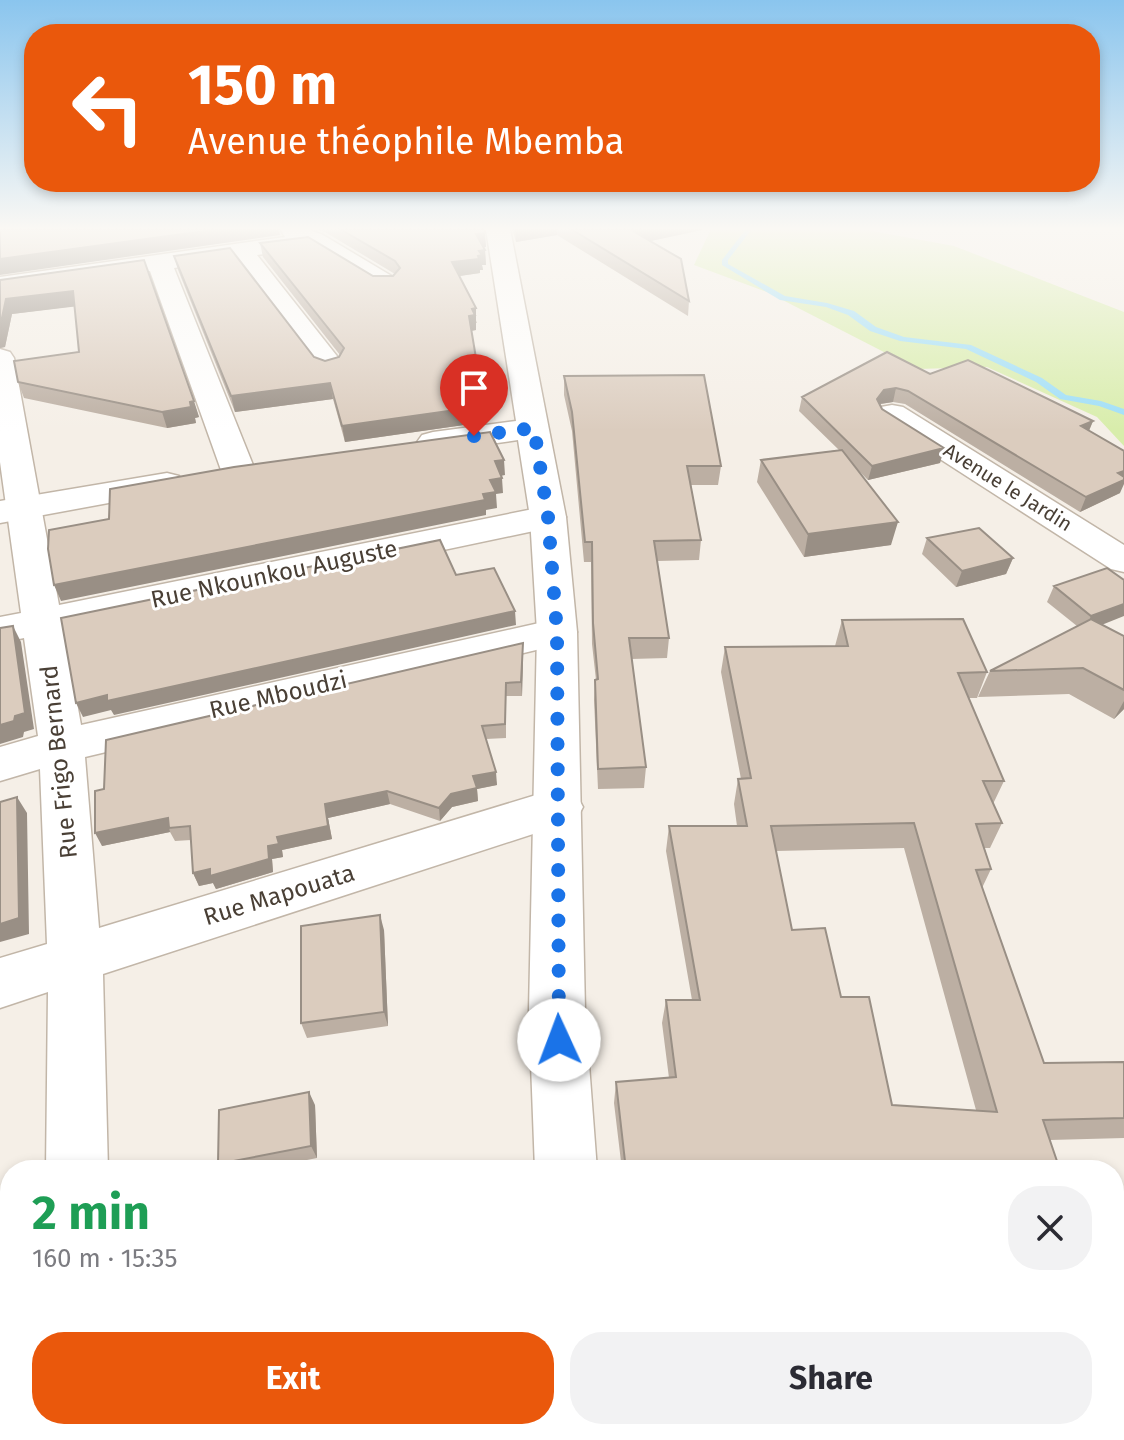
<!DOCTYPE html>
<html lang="en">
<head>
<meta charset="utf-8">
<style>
	:root { --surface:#fff; --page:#f2f2f3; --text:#2b2b33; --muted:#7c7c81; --accent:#ea580c }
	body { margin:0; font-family:"Fira Sans",sans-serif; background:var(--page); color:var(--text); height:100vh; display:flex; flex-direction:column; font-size:30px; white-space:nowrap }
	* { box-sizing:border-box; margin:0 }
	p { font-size:26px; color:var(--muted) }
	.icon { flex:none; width:44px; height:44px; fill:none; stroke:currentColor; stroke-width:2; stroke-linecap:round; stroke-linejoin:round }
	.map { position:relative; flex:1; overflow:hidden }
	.details { position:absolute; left:0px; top:1160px; width:1124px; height:280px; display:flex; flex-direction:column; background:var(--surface); border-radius:32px 32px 0 0; box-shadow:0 4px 12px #0003 }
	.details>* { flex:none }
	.banner { position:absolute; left:24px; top:24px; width:1076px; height:168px; border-radius:32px; box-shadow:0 4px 12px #0003; background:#ea580c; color:#fff; overflow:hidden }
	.pin { position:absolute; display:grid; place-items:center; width:68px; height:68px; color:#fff; margin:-82px -34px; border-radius:50% 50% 50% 0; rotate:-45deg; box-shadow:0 0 8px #0007 }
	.pin .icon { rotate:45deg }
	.me { position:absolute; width:88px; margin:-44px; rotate:358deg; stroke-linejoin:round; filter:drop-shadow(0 0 6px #0008) }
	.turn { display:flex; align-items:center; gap:28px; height:168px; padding:0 32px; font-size:36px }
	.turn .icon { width:104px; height:104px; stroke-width:2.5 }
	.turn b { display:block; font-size:56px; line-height:68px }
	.round { display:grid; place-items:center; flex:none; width:84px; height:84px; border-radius:32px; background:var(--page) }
	.headline { display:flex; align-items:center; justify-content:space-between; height:136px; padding:0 32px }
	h1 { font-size:48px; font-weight:700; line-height:60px; color:#1e9e55 }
	.primary-button { display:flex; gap:16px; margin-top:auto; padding:16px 32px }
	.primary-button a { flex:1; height:92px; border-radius:32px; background:var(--accent); color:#fff; font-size:32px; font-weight:700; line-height:92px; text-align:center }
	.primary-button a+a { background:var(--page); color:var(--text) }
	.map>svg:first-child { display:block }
	.green { fill:#d8edab }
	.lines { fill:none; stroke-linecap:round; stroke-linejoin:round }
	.stream { fill:#9ddef8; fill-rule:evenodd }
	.minor-casing { stroke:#c2b6a8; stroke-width:3 }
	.tertiary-casing { stroke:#c2b6a8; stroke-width:3 }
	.minor { fill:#fff; fill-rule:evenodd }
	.tertiary { fill:#fff; fill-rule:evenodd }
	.wall { fill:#bcafa3; fill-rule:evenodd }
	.shaded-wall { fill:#998f85 }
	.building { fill:#dbccbe; stroke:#998f85; stroke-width:2; fill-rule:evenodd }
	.route { stroke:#1a73e8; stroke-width:14; stroke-dasharray:0 25.2 }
	.labels { text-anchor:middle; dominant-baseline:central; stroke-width:6; stroke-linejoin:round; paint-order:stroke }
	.far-street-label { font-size:20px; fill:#493f35; stroke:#fff }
	.street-label { font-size:24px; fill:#493f35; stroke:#fff }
</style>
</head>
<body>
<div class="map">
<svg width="1124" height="1440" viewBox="0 0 1124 1440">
	<rect width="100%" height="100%" fill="#f5efe7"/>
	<path class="green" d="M711 229H861L954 246 1124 312V446L1097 417 987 367 917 369 767 292 694 265Z"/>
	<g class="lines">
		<path class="stream" d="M746 229H752L728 260V264L785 296 827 303 854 311 876 327 904 337 971 345 1042 378 1066 395 1101 401 1124 409V415L1099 406 1060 399 1036 382 966 349 900 341 870 331 848 315 826 307 780 300 722 265V260Z"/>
		<defs>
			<path id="minor" d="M280 229H307L323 235 395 278 399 283 395 288H377L311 248 257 255 344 365 339 371 329 374 319 371 235 259 174 268 255 470 250 477 238 480 226 477 221 470 150 271 0 293V277L285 237Z
				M0 349 10 352 14 358 59 605 548 506 561 509 566 517 561 525 548 528 64 630 81 725 557 619 571 623 577 632 571 641 557 645 85 757 99 928 559 788 576 794 583 807 576 820 103 974 108 1170H46L48 992 0 1008V958L47 944 40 769 0 781V747L38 736 24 638 0 643V617L21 613 0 462Z
				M892 405 903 407 1124 545V572L1111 569 881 421 876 414 881 407Z
				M43 1430H117V1440H43Z"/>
			<path id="tertiary" d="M486 229H510L566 517 577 632 585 1011 597 1170H535L529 1011 537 632 530 517 518 440 433 452 422 449 417 442 422 435 433 432 516 421Z
				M167 473 179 476 184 483 179 490 0 523V501Z
				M575 1430H649L650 1440H576Z"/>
		</defs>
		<use href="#minor" class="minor-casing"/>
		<use href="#tertiary" class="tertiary-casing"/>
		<use href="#minor" class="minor"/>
		<use href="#tertiary" class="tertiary"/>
	</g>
	<path class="wall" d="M315 229H484L486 247H483L485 250 486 265H482L483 270H480V273L459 276 477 323H476V330L471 331 485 422 345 442 333 399 235 412 178 270 174 256 314 357 325 361 339 357 340 355 263 257 260 243 373 276H393L395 274 325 232Z
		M512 229H703L702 230 650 241 689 301 688 316 557 235 516 242Z
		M144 260 199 417 195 418 196 423 167 428 24 398 18 382 79 352 75 306 12 314 5 347 0 348V280Z
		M930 374 1093 421 1089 431 1120 493 1080 512 905 404 893 402 880 404 882 409 944 448 940 463 868 480 854 466 891 545 804 557 757 482 761 460 839 450 799 411 802 397Z
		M564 376 721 466 718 485H691L701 540 699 560 657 561 669 638 667 658 631 659 646 767 644 788 598 789 594 700 595 680H596L592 644 591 562H584L572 431 564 395Z
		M927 538 1013 558 1006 574 956 587 922 554Z
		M1107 568 1102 625 1124 636V709L1114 719 1069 694 978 697 990 671 1077 626 1047 602 1054 586Z
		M842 620 987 672 977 698H968L1004 781 993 804 1002 823 990 848H984L991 869 982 888 1044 1063 1124 1062V1138L1050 1140 1060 1170H622L614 1103 616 1082 669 1078 662 1023 666 1000H692L666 851 669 826H737L734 804 738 779H741L721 672 725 647 835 646ZM904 848 976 1110 892 1105 841 997 792 930 776 851Z
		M523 656 522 696H506V738L486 739 497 785 477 789 478 801 452 807 440 821 390 804 328 818 332 839 282 850 283 857 272 859 273 872 216 889 213 883 199 886 193 873 191 840 175 841 170 832 102 846 104 789Z
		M384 930 388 1026 307 1038 301 1023Z
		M315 1105 317 1158 257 1170H222L218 1164Z
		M1124 1274V1289L1118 1278Z
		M1007 1430H1097L1102 1440H1012Z"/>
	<path class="shaded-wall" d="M219 229H279L280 235 0 275V259Z
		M515 229H557V235L516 242Z
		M643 229H703L702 230 632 245 633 231Z
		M485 233 486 247 477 248 476 234Z
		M485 250 486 265H482L483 270H480V273L453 277 452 262 479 251Z
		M73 291 79 306 12 314 5 347 0 348V327L6 299Z
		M476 308V330L470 331 469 316 472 309Z
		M330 383 333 399 235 412 231 396Z
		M896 388 893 402 880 404 874 412 877 399 884 390Z
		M194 401 199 417 195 418 196 423 167 428 162 412Z
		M484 406 485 422 345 442 342 426Z
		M1093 421 1087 435 1081 426Z
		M944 448 940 463 868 480 872 466Z
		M504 460 505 475 496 477 495 461Z
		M1124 471V484L1120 493 1080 512 1086 497 1118 473Z
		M502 478 503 493 496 494 497 508 486 510V515L61 601 54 585 483 494 490 480Z
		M898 522 891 545 804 557 808 534Z
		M1013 558 1006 574 956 587 962 571Z
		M1124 604V616L1084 632 1091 616Z
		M515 611 516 625 114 715 111 710 83 717 76 703 107 695Z
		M13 626 21 642 34 729 24 732 23 737 0 744V725Z
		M523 643V656L522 696 521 682Z
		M1124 701V709L1114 719Z
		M496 772 497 785 477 789 478 801 452 807 440 821 439 808 451 794 473 776Z
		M387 791 390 804 328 818 332 839 282 850 283 857 272 859 273 872 216 889 213 883 199 886 193 873 268 846 277 837 325 804Z
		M17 797 27 813 29 934 0 942V924Z
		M168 818 169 828 170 832 102 846 95 833Z
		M380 915 384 930 388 1026 384 1012Z
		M309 1092 315 1105 317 1158 311 1146Z
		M400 1430H404L405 1440H402Z"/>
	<path class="building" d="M0 229H219L0 259Z
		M340 229H484L485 233 476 234 485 250 479 251 482 255 478 256 479 259 452 262 476 308 472 309 475 315 469 316 484 406 342 426 330 383 231 396 174 256 230 248 314 357 325 361 339 357 344 348 260 243 308 237 373 276H393L400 268 395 261Z
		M571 229H643L633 231 681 259 689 301Z
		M144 260 194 401 190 402 191 407 162 412 18 382 14 361 79 352 73 291 6 299 0 327V280Z
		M887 352 930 374 968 360 1093 421 1081 426 1124 451V471L1118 473 1124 477V480L1086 497 908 391 896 388 884 390 877 399 882 409 944 448 872 466 802 397Z
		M704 375 721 466H687L701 540 654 541 669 638H629L646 767 598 769 595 680 598 679 593 623 592 542H585L572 412 564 376Z
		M490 432 504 460 495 461 502 478 490 480 496 492 483 494 485 500 54 585 48 549 49 530 109 519 110 489 234 467Z
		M842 450 898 522 808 534 761 460Z
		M979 528 1013 558 962 571 927 538Z
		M440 540 456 575 494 568 515 611 107 701V695L76 703 61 618Z
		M1107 568 1124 580V604L1091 616 1054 586Z
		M963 619 987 672 958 673 1004 781H983L1002 823 976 824 991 869 976 870 1044 1063 1124 1062V1118L1043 1120 1060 1170H626L616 1082 676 1077 666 1000H700L669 826H747L738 779 751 778 725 647 848 646 842 620ZM914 823 997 1112 892 1105 869 997H841L825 928 792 930 771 826Z
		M1091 619 1124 636V690L1083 668 990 671Z
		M13 626 25 713 15 716 14 721 0 725V628Z
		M523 643 521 682 506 683 505 724 482 726 496 772 473 776 477 788 451 794 439 808 387 791 325 804 328 826 277 837 279 844 268 846 269 859 210 876V869L193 873 190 826 169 828 168 818 95 833V791L104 789 106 740Z
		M17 797 19 918 0 924V802Z
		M380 915 384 1012 301 1023V926Z
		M309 1092 311 1146 218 1164 219 1110Z
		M318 1430H400L402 1440H318Z
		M1023 1430H1097L1102 1440H1028Z"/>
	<linearGradient id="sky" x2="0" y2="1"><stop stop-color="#8ac5ee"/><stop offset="0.53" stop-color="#faf8f4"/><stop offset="1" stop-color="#faf8f4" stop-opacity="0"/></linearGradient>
	<rect width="1124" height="431" fill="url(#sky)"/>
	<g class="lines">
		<path class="route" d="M474 436 534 428 548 517 557 632 559 1040"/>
	</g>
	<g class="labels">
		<g class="far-street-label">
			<text transform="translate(1008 487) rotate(32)">Avenue le Jardin</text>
		</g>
		<g class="street-label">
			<text transform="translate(274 574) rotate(-12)">Rue Nkounkou Auguste</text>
			<text transform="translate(278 695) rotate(-13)">Rue Mboudzi</text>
			<text transform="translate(59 762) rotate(-96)">Rue Frigo Bernard</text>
			<text transform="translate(279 895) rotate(-17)">Rue Mapouata</text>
		</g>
	</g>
</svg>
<div class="pin" style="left:474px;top:436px;background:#d93025"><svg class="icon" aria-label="arrive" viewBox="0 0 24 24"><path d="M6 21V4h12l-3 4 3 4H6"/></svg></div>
<svg class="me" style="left:559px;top:1040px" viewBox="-20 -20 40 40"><circle r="19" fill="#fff"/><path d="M0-13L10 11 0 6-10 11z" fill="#1a73e8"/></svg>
<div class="banner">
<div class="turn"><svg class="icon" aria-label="left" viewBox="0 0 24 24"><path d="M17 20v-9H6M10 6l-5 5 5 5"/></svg><div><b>150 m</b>Avenue théophile Mbemba</div></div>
</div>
<section class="details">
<div class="headline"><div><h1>2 min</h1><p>160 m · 15:35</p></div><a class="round"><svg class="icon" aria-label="close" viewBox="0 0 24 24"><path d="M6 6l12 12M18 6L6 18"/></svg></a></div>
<div class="primary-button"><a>Exit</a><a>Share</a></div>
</section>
</div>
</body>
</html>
